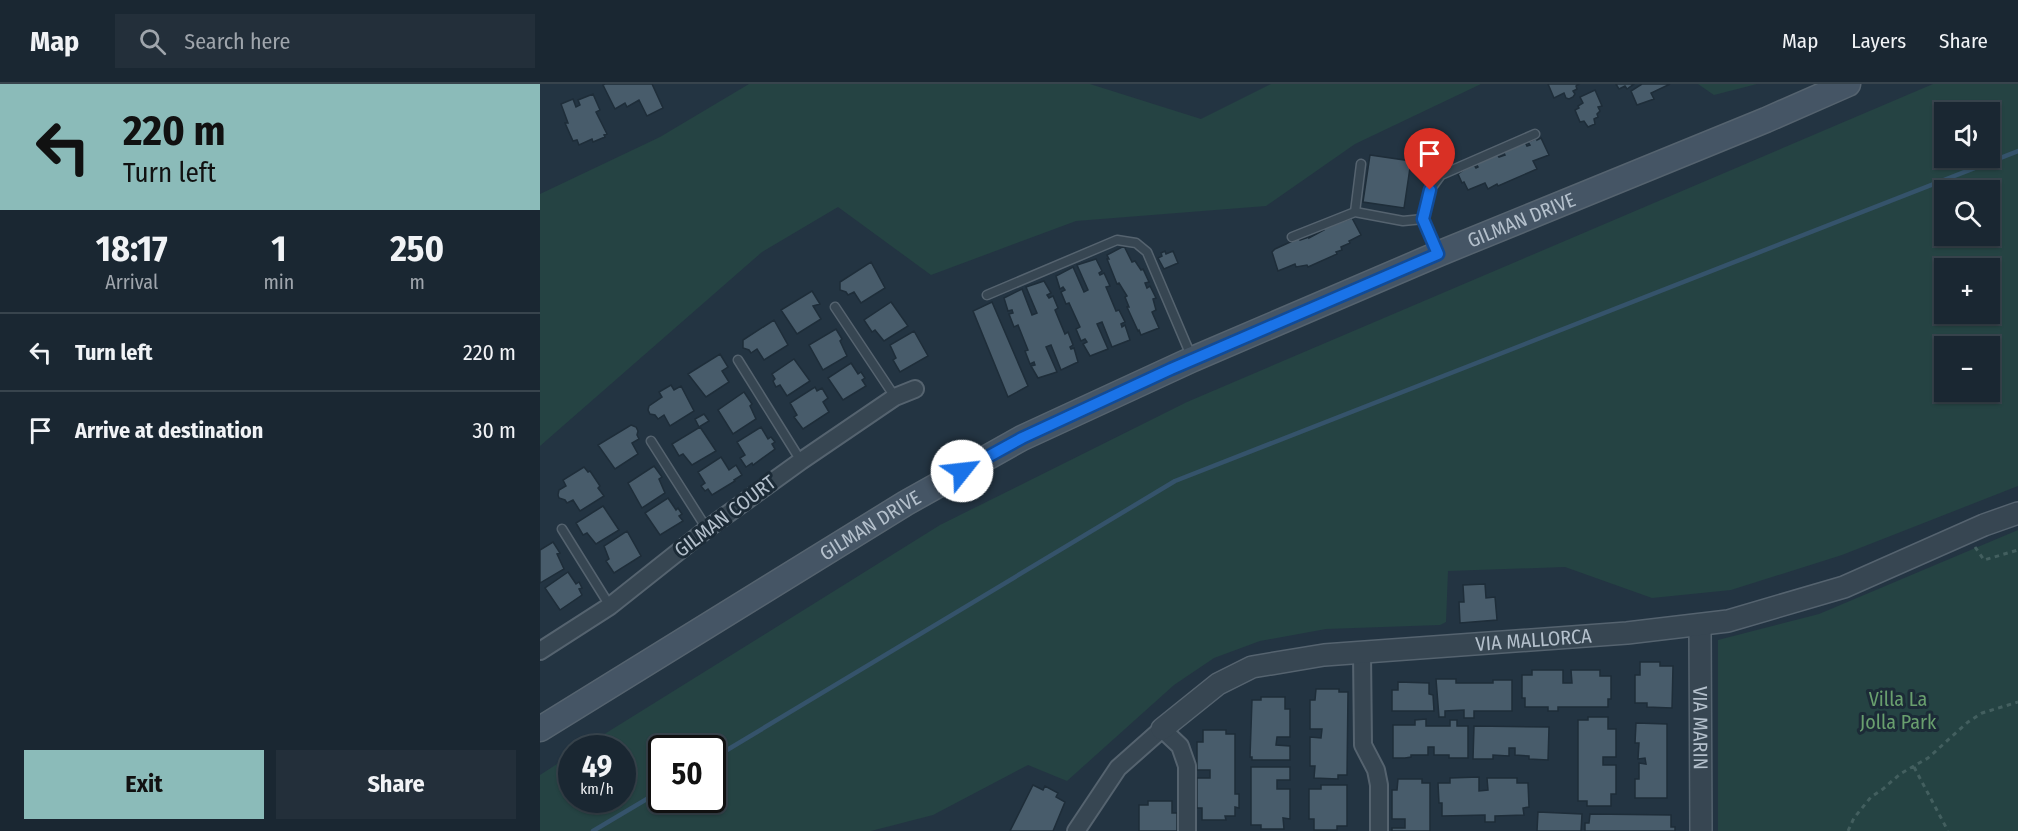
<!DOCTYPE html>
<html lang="en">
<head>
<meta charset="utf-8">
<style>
	:root { --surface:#1a2732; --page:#232f3a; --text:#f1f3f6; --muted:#9fa5ac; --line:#38444d; --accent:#8bbbb9 }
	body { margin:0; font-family:"Fira Sans Condensed",sans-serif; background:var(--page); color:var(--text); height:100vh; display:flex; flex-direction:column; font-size:22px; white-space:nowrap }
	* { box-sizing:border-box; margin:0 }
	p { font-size:20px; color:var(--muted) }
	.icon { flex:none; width:33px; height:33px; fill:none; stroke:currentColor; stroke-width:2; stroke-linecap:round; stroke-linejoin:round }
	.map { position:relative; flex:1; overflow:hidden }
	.side { display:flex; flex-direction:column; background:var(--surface); width:540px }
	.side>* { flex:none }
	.hud { background:#8bbbb9; color:#111; overflow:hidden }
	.controls { position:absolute; left:1394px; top:18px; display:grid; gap:12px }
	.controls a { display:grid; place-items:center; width:66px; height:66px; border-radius:0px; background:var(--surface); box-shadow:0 2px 4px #0004,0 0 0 2px var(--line); font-size:30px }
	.speed { position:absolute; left:18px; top:651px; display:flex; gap:12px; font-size:30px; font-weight:700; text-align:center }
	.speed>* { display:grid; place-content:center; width:78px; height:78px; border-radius:50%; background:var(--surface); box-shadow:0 2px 4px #0004,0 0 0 2px var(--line); line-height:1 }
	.speed small { font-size:15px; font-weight:400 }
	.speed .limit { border:3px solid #111; border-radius:9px; background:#fff; color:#111 }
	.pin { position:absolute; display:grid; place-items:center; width:51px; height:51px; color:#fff; margin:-62px -26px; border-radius:50% 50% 50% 0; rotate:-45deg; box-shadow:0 0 6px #0007 }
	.pin .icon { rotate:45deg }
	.me { position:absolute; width:66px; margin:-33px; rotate:61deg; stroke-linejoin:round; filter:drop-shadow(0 0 4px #0008) }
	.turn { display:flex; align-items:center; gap:21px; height:126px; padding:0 24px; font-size:27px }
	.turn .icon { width:78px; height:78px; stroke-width:2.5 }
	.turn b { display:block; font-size:42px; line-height:51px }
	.eta { display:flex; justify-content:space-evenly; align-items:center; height:102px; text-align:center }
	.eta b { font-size:36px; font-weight:700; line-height:42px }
	.primary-button { display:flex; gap:12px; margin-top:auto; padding:12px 24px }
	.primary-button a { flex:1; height:69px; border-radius:0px; background:var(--accent); color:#111; font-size:24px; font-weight:700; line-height:69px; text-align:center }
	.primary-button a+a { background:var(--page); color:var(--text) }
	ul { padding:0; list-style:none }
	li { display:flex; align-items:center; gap:18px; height:78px; padding:0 24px; border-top:2px solid var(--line) }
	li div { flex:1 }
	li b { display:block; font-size:22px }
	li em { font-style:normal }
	header { display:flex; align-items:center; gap:36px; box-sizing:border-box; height:84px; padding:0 30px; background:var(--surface); border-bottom:2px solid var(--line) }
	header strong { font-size:28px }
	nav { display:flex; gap:33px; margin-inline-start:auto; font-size:21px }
	.search { width:420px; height:54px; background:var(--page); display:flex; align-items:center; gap:15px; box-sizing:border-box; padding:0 21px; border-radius:0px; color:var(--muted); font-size:22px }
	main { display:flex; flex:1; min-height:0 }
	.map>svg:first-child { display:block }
	.green { fill:#254343; fill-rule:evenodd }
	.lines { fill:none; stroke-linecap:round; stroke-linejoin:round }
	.stream { stroke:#35536b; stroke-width:4.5 }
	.building { fill:#485c6b; stroke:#1e2d39; stroke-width:1.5 }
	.service-casing { stroke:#55636f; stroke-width:11 }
	.minor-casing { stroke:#55636f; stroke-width:20 }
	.tertiary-casing { stroke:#55636f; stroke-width:24 }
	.secondary-casing { stroke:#55636f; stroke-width:27 }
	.path { stroke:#435f5f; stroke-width:3; stroke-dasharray:4.5 4.5; stroke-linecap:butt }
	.service { stroke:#374652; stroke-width:8 }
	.minor { stroke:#374652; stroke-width:16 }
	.tertiary { stroke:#374652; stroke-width:21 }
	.secondary { stroke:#455565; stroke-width:24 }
	.route-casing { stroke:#114b97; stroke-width:15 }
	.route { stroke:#1a73e8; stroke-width:10 }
	.labels { text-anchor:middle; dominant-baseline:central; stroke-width:6; stroke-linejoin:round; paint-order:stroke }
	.street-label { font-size:20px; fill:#b4c0cc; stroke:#1c2b37 }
	.park-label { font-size:20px; fill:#699f6e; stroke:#1c2b37 }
</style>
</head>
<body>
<header>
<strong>Map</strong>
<div class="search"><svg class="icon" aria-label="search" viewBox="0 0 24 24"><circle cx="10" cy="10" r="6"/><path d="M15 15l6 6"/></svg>Search here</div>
<nav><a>Map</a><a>Layers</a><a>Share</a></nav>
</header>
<main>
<section class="side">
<div class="hud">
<div class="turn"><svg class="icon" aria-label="left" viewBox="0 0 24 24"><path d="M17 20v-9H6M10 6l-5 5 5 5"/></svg><div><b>220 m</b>Turn left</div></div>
</div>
<div class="eta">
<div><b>18:17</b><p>Arrival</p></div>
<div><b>1</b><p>min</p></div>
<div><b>250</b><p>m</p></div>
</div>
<ul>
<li><svg class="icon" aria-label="left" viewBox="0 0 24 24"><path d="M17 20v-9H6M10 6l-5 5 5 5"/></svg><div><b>Turn left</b></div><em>220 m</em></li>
<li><svg class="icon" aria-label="arrive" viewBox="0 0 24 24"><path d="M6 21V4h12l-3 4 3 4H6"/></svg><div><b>Arrive at destination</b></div><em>30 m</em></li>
</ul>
<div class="primary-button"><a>Exit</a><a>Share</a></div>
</section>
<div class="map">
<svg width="1478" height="747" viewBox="0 0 1478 747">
	<rect width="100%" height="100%" fill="#233442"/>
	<path class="green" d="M209 0H550L661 35 731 0H941L815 60 726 122 536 137 391 191 298 123 222 168 0 362V110L120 53Z
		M1158 0H1217L1174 11Z
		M1393 0H1478V402L1302 471 1191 506 1112 514 1025 483 908 487 906 538 900 541 786 545 720 557 674 574 634 601 527 697 488 681 393 731 331 747H0V691L31 671 32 716H82V664H42L400 441 647 318ZM1404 28H1449V74H1404ZM1404 106H1449V152H1404ZM1404 184H1449V230H1404ZM1404 262H1449V308H1404ZM122 664H172V716H122Z
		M1478 446V747H1178V556L1279 530Z"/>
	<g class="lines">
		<path class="stream" d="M172 675 635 397 1478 67
			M53 747 122 706"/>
	</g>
	<path class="building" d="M65 0H112L123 24 107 32 99 16 87 23 85 19 75 25 63 1Z
		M1008 0H1039L1036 2 1037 5 1033 7 1035 10 1033 13 1029 15 1026 14 1024 9 1014 14Z
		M1076 0H1094L1087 5 1085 2 1079 5Z
		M1102 0H1130L1111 9 1114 15 1097 21 1091 7Z
		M1055 6 1062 22 1058 23 1060 27 1057 30 1058 33 1054 35 1055 40 1048 43 1044 37 1040 38 1035 26 1039 24 1038 22 1043 19 1040 13Z
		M53 10 60 26 56 28 67 50 64 51 65 53 53 58 52 55 39 61 37 56 33 57 25 39H28L21 20 33 15 36 23 40 21 38 16Z
		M997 54V56L1001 54 1009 71 993 77 997 85 958 102 957 100 948 105 945 99 928 106 924 98 922 99 918 90 925 85 934 81 936 84 938 83 936 80 957 70 959 73 965 71 963 67 985 58 987 62 990 61 988 58Z
		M830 71 871 77 864 124 823 118Z
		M812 134 821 151 809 157 810 159 801 163 802 166 796 168 797 170 768 183 767 181 756 183 755 180 738 187 732 168 735 165 759 154 760 156 769 153V154L784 146 783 144Z
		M584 162 592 178 595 177 601 186 603 185 609 198 605 199 607 204 610 202 616 214 613 215 616 226 612 228 619 244 601 251 599 246 598 247 587 223H589L585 213 587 212 579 199 577 200 567 175H569L567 171Z
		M625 167 626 170 633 167 638 179 624 185 618 174 622 172 621 169Z
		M556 175 562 187 559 189 560 191 564 189 570 202 566 203 576 227 579 226 585 238 581 240 582 243 585 241 590 256 572 263 562 238 557 240 568 265 550 272 543 260 547 258 545 255 541 257 536 245 540 243 529 219 526 220 521 208 525 206 523 203 520 205 516 192 533 183 544 208 548 206 537 181Z
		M331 178 345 204 321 219 314 208 308 211 306 208 300 206V198Z
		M504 197 511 209 507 211 509 214 513 212 518 224 515 226 525 250 528 248 533 261 530 263 531 265 534 264 538 278 521 286 511 261 506 263 517 288 498 294 491 282 495 281 494 278 490 280 485 267 488 266 478 241 474 243 469 230 473 229 472 226 468 227 464 214 482 205 492 231 497 229 486 203Z
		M272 207 280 220 273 222 281 235 257 250 241 226Z
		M351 218 368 242 344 257 335 246 332 248 324 236Z
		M452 218 488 302 468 313 433 227Z
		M234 236 248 261 224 276 217 265 211 269 209 266 203 264V256Z
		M296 245 302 255 300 257 307 272 283 286 269 261Z
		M374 247 388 272 360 288 353 276 356 274 350 261Z
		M180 270 188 283 182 287 189 298 166 313 148 290Z
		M254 275 270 297 247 312 240 301 236 303 233 297 235 295 232 290Z
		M311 279 318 290 321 288 325 294 322 296 326 302 303 316 288 294Z
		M131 301 134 306 141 302 154 327 130 342 124 331 118 335 115 331 110 330 108 326 109 322 122 313 119 308Z
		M275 303 277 307 282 304 288 314 283 318 289 328 263 345 254 333 257 331 250 319Z
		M204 308 212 320 210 322 216 335 193 350 178 326Z
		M164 330 169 337 159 343 155 335Z
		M91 341 96 343 98 347 97 351 99 355 92 359 98 370 75 385 58 361Z
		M160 343 176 367 152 381 143 370 139 372 132 360Z
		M221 343 228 355 231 353 235 358 232 360 235 365 213 381 212 379 206 383 200 374 205 371 197 358Z
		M181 373 189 386 196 381 202 391 194 396 195 397 172 411 168 405 165 407 161 402 165 399 158 388Z
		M114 382 122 393 119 395 125 409 102 424 88 399Z
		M44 383 48 388 50 387 60 402 58 404 64 412 40 427 33 416 27 419 25 416 19 414 18 411 19 406 26 402 23 396Z
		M128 414 136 426 138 424 142 430 139 432 143 437 120 451 105 429Z
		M63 422 79 446 56 460 47 449 43 451 36 439Z
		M87 447 101 472 74 489 66 477 69 475 64 462Z
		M13 458 20 469 17 470 24 485 0 499V466Z
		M28 488 36 500 39 498 42 504 39 505 42 511 20 526 5 504Z
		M945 500 946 514 955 513 957 536 920 539 919 518H924L923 501Z
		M1100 578H1120V582H1133L1132 624 1107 623V619H1095V591H1100Z
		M992 586H1023V599H1032L1031 586H1060V592H1071V615H1068V623H1018V627H1008V623H985V614H982V591H992Z
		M896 595H916V599H953V596H972V627H934V634H924V626L905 627V633H899Z
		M858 598 889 599V610L893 611 894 627H852V606H858Z
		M776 605H799V608H808L807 691H798V695L774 694 775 682H770V653L781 654 782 645H770V616H775Z
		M721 613H745V625H750V653H737L736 661 750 662V676H712V673H710L712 616H721Z
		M1048 633H1068V645H1076V673H1063V681H1076V710H1071V722H1047V717H1038V636H1048Z
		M886 635V642H910V636H917V642H928V674H909V671H894V663H888V671H871V673L865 674H853V641H875V636Z
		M1096 639 1127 640V714H1095V695H1099V679L1106 680 1105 674 1098 675 1099 659H1095Z
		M934 642 1009 643 1008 676 989 675V672L975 671V664H969V672L953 671V675H933Z
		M663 646H686V650H695V710H699V724L695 723V732H685L686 736H662V724H657V694H670V686H657V658H663Z
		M711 683H750V696H737V705H750V735L743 734 744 745H721V741H711Z
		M939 693V707L948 706 947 694H977V699H988L989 723 983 724 984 731 955 732V738H945V731L902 732V719H899L898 699H910V694Z
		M858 695H882V699H890V747H852V744H865V735H852V706H857Z
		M493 701 503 706 505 702 518 709 516 713 525 718 513 747H470Z
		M781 701H807V742H797V746H774V735H769V705H781Z
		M608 717H632V729H637V747H599V721H608Z
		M998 728 1042 730 1041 747H997Z
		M1050 730 1131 731V743H1135V747H1045V739H1049Z"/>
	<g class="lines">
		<defs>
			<path id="service" d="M815 128 821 80
				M752 153 815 128 863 137 883 135
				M897 167 883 135 890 106 901 91 995 50
				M447 211 577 156 596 159 607 168 652 274
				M295 223 355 313
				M198 276 261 377
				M111 357 167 445
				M22 445 70 522"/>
			<path id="minor" d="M0 567 70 522 167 445 261 377 355 313 375 305
				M822 569 823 661 836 686 839 701V747
				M536 747 578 684 622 645 640 662 647 682V747"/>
			<g id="tertiary">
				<path id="s1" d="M1160 542 1161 747"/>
				<path id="s2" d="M622 645 678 600 712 583 784 571 1087 549 1188 537 1304 503 1444 441 1478 429"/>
			</g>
			<g id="secondary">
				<path id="s3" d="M0 645 366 419 482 354 653 275 898 170 1226 36 1308 0"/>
			</g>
		</defs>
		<use href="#service" class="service-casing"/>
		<use href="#minor" class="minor-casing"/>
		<use href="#tertiary" class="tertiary-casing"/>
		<use href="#secondary" class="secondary-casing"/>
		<path class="path" d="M1435 463 1444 476 1478 466
			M1374 683 1408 747
			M1308 747 1314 734 1331 713 1343 705 1360 690 1388 674 1428 638 1442 629 1478 618"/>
		<use href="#service" class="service"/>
		<use href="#minor" class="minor"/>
		<use href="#tertiary" class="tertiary"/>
		<use href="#secondary" class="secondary"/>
	</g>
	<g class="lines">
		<defs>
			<path id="route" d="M422 387 482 354 631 285 898 170 883 135 890 106"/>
		</defs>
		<use href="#route" class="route-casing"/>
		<use href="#route" class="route"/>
	</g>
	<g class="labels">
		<g class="street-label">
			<text stroke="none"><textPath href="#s3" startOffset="1108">GILMAN DRIVE</textPath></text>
			<text transform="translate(185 432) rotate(-37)">GILMAN COURT</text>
			<text stroke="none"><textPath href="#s3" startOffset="388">GILMAN DRIVE</textPath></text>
			<text stroke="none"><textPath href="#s2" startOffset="393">VIA MALLORCA</textPath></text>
			<text stroke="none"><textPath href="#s1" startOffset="102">VIA MARIN</textPath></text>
		</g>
		<g class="park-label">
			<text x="1358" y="615">Villa La<tspan x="1358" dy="23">Jolla Park</tspan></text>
		</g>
	</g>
</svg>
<div class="controls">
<a><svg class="icon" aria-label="sound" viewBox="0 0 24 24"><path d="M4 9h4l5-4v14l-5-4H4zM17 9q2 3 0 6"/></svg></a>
<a><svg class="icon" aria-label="search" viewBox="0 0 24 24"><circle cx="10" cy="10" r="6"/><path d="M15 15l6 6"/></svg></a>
<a>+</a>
<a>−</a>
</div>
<div class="speed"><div>49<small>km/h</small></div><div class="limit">50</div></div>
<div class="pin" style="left:890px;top:106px;background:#d93025"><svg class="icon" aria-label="arrive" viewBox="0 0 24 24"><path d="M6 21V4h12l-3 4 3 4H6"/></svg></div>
<svg class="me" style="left:422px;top:387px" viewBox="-20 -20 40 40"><circle r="19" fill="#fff"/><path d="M0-13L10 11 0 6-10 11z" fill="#1a73e8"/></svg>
</div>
</main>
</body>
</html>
